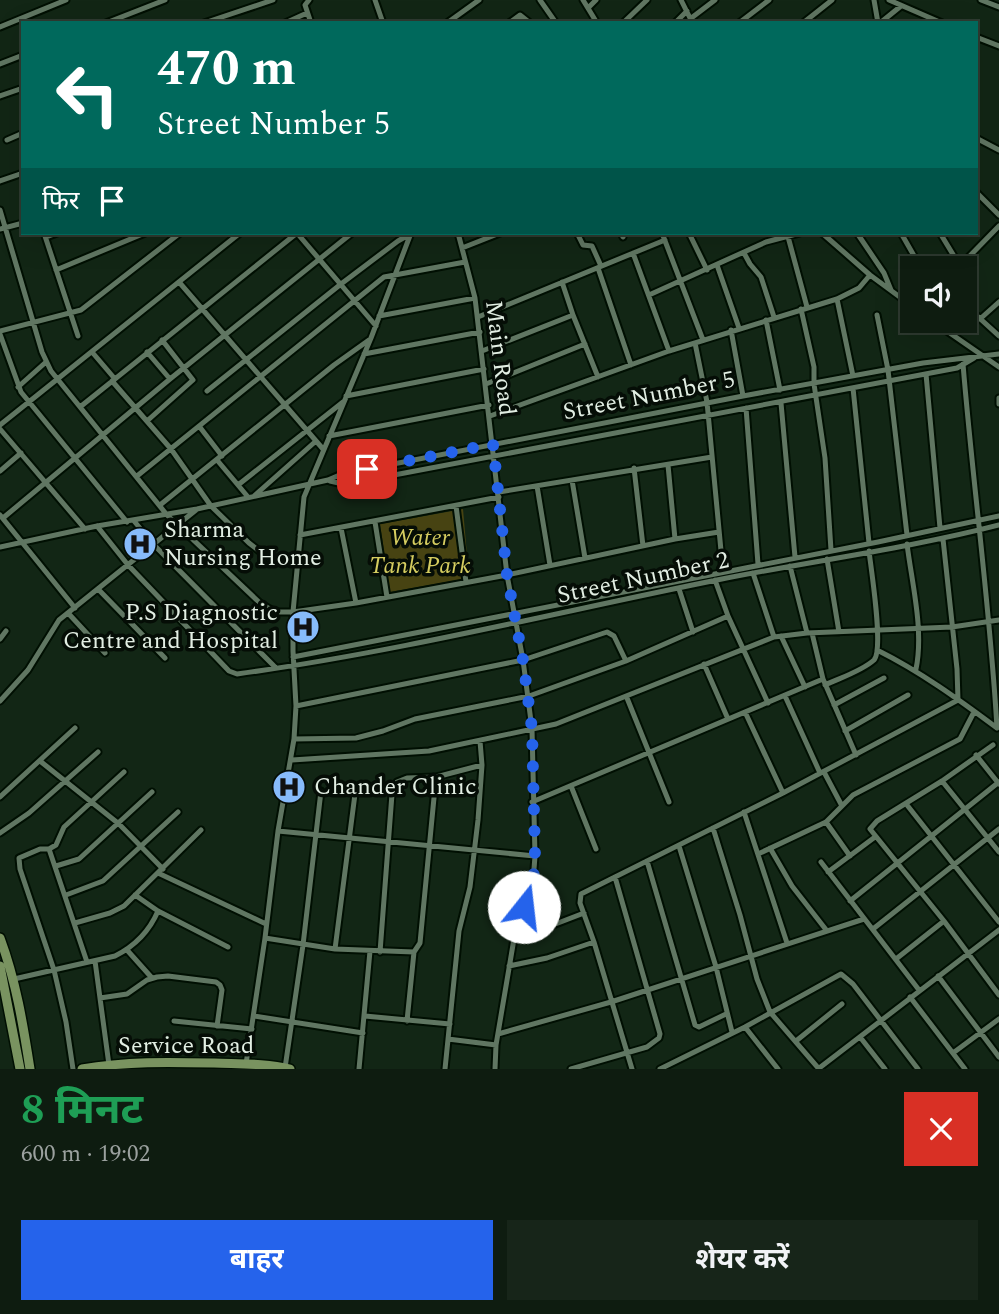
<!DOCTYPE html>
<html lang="hi">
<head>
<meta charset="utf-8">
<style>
	:root { --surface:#0e1c10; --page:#172519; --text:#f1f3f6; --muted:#9ba19f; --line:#2e3a30; --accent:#2563eb }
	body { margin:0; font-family:Spectral,"Noto Sans Devanagari",serif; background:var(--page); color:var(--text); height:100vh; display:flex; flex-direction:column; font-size:26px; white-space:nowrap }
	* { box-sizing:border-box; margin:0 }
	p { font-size:23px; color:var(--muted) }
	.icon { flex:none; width:38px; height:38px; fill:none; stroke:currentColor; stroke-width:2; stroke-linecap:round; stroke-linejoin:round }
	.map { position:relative; height:1069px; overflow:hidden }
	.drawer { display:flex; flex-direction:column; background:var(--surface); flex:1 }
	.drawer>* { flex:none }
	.banner { position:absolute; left:21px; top:21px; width:957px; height:214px; border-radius:0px; box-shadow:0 7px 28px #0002,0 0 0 2px var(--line); background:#00695c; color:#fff; overflow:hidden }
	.fabs { position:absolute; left:900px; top:256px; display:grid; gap:14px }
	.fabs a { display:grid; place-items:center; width:77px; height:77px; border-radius:0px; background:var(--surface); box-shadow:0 7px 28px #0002,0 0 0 2px var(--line); font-size:35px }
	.pin { position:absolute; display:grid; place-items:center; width:60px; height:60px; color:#fff; margin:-30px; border-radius:14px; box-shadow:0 4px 10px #0006 }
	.me { position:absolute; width:77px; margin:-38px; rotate:16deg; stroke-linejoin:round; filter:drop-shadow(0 0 5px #0008) }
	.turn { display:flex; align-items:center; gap:24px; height:147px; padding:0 21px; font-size:32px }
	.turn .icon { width:91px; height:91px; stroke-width:2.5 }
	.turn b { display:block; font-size:49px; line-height:60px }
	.then { display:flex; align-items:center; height:66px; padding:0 21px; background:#0003; gap:14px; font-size:26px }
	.round { display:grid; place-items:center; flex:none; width:74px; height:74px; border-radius:0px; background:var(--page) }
	.overview { display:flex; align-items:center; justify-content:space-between; height:119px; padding:0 21px }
	h1 { font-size:42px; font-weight:700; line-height:52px; color:#1e9e55 }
	.action { display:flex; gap:14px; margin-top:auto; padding:14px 21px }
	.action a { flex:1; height:80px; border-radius:0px; background:var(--accent); color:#fff; font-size:28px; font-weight:700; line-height:80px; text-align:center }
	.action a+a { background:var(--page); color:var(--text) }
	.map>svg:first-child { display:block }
	.green { fill:#474312 }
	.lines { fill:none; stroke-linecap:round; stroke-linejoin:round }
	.minor-casing { stroke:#000f02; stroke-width:9 }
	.primary-casing { stroke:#000f02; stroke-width:12 }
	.minor { stroke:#607662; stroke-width:5 }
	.primary { stroke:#799360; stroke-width:9 }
	.route { stroke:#2563eb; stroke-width:12; stroke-dasharray:0 21.6 }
	.labels { text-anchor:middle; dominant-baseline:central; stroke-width:7; stroke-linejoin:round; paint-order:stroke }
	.street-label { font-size:24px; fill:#e2eee3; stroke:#050d06 }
	.poi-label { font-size:24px; fill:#e2eee3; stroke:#050d06; text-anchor:start }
	.park-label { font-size:24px; font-style:italic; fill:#d5cd60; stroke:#050d06 }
</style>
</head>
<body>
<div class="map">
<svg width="999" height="1069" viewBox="0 0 999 1069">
	<rect width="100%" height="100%" fill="#122615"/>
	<path class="green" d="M463 509 469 578 390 592 380 524Z"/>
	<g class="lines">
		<defs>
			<path id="minor" d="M309 0 305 5 311 23
				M375 0 383 23
				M540 0 556 23
				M583 0 597 23
				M681 0 692 22
				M874 0 878 23
				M889 0 942 23
				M981 0 999 7
				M588 8 596 0
				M690 19 715 0
				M106 23 165 0
				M204 23 273 0
				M285 23 307 13
				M447 23 479 0
				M509 23 520 15 530 23
				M623 23 647 0
				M675 23 687 11
				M739 23 769 0
				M803 23 832 0
				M880 23 901 6
				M0 27 66 0
				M976 37 999 46
				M0 64 23 55
				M0 96 23 88
				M976 138 999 150
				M7 140 23 133
				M0 181 23 173
				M976 192 999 215
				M0 210 42 352 51 371 167 515 261 604 275 612H293L356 603 507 575 675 539 719 532
				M0 229 23 223
				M44 233 78 336
				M297 233 376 326
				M458 233 475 298 507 575 523 660 532 729 535 856 533 882 515 933 496 1045 495 1069
				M577 233 583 245 592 246 601 266
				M621 233 623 237
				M662 233 703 340
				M689 233 707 270
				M787 233 807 307
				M822 233 870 275 912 306
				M857 233 884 273 891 290
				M901 233 921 268
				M940 233 960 266
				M46 237 57 233
				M462 248 500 233
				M744 253 750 264 761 277 774 317
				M717 265 739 328
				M598 268 631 365
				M958 268 999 226
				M56 270 145 233
				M179 282 323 449
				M562 282 573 315
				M649 295 766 242 800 233
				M837 299 853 376
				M964 304 999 336
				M801 309 814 367V384L825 458 831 550
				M877 315 888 370 907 535
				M379 316 475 298
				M478 317 665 240
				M980 319 999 302
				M766 320 780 390
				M931 320 999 367
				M731 330 743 396
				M0 331 81 310 180 233
				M0 334 21 392 127 522
				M695 343 707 402 723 572
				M482 351 573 315 598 377
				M669 351 837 299 859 288 870 275
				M92 352 115 379
				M364 354 480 332
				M963 364C973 486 990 606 997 728
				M926 374 940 528
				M170 379 352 233
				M112 381 171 449 211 506 249 543 271 560 296 564
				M486 384 585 344
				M18 387 46 362
				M853 388 869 543
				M207 391 341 284 398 241 412 233
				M346 396 484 369
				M999 398V404
				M781 403 795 557
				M80 407 297 233
				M746 408 758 564
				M490 416 669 351 633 253
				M147 421 193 380 162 340
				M0 425 240 233
				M199 426 222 456
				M0 429 85 529
				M329 436 489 405
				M217 460 248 497
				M668 465 675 539
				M634 468 643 546
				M0 471 21 453
				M137 476 384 277 465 262
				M572 480 585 558
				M330 481 343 484 373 479 957 368 974 358
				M238 485 343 402
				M537 486 550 565
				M499 492 712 457
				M254 496 316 441
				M160 505 334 365 369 340
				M456 506 466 582
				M0 515 75 608
				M3 518 170 379 147 352
				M134 521 154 545 275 667
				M375 522 387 597
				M97 526 128 565 229 671 237 674C398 652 558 612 717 580 811 561 906 549 999 525
				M341 528 356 603
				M300 535 499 497
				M943 539 957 669 958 700
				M907 544C912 584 924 630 916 669
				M0 547 97 526 197 509 328 480 342 474 743 396 923 363 999 354
				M827 559 839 632
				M790 566 807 633
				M753 573 774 637
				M98 589 165 658
				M679 589 693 632
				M68 613 105 653
				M728 616 768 703
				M812 633 823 679 856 755
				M781 636 805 687
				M0 639 6 631
				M877 650C921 672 958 699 997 728
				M293 657 878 542 999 516
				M704 664 728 719
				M825 685C840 678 862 671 874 660 884 649 871 569 869 551
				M785 696 820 773
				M627 698 669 802
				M0 701 28 670 59 620 196 510
				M834 705 884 678
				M296 706 523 660 607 632 614 636 626 661
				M745 712 783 793
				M845 731 908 695
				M294 739 356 738 383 731 415 719 529 696 626 661 728 616 715 580
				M993 745 942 781 877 821 870 829 944 921 999 995
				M976 755 999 784
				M292 760 429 751 556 724 774 637 807 633 952 627 999 620
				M40 761 119 824 163 869
				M824 772 842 806
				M942 781 999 852
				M571 786 596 849
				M0 797 75 728
				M532 802 823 679
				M907 805 999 922
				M744 812 787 943
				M826 822 850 856
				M713 828 740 915 757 979 770 1012 819 1069
				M278 831 535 856
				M0 833 29 813 98 752
				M679 846 716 967 732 1032
				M770 848 792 886 827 931
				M49 849 56 845 64 827 124 772
				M758 854 826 822 853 795 960 739 974 712
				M647 861 695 1025 699 1027 726 1014
				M821 862 919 990
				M56 866 79 859 152 792
				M828 872 875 837
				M158 873 266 924
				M66 895 103 881 178 812
				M135 895 158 911 228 947
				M850 901 999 782
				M75 923 110 913 124 906 201 830
				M873 929 999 829
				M515 933 545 928 584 913
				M265 938 335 949 414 952 420 943 436 777
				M335 949 355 794
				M127 950 152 978
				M380 952 392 794 397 782 407 778 436 777 482 765
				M896 959 944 921
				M95 961 109 1065
				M509 966 547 958 594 942
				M938 976 999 1057
				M14 979 115 956C135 946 149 932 158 911
				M910 997 965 1069
				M100 998 127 994 147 980 157 977 168 976 216 982 220 985 222 990 217 1026
				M254 1016 363 1033
				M365 1016 450 1024
				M174 1021 252 1029
				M407 1021 414 952
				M745 1027 778 1069
				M498 1034 611 1002 864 919
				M860 1037 885 1069
				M448 1039 496 1045
				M796 1041 842 1004
				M953 1053 999 1019
				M246 1064 265 938 278 831 294 739 296 706 293 651V612L304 497 371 338 411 233
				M285 1068 303 945 321 791
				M73 1069 66 1022 54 970 20 869 19 858 40 849H49L87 962
				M359 1069 370 951
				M445 1069 459 931 470 887 478 820 482 765 480 741
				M571 1069 647 1047 659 1038 660 1034 615 877
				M632 1069 594 942 580 903 581 894 783 793 958 700
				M660 1069 745 1027 841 974 853 984 918 1069
				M818 1069 999 930"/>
			<path id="primary" d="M0 938C16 981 23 1024 30 1069
				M0 966 20 1069
				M82 1069C126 1061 169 1062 214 1063 239 1064 266 1063 290 1069"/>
		</defs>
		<use href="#minor" class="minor-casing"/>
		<use href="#primary" class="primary-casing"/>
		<use href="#minor" class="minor"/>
		<use href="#primary" class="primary"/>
	</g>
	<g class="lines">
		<path class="route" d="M367 469 493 444 507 575 523 660 532 729 535 856 533 882 524 907"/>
	</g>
	<defs>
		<symbol id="hospital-disc" viewBox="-11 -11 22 22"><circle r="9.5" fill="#87bbfb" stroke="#050d06"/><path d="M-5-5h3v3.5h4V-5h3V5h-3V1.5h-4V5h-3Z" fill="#111"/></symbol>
	</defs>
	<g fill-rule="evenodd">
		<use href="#hospital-disc" x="121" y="525" width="38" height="38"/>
		<use href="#hospital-disc" x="284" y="608" width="38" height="38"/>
		<use href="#hospital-disc" x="270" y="768" width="38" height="38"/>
	</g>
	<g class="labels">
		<g class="street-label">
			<text transform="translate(500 358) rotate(83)">Main Road</text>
			<text transform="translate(649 396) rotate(-11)">Street Number 5</text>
			<text transform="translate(643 578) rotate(-12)">Street Number 2</text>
			<text x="186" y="1046">Service Road</text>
		</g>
		<g class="poi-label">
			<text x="164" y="530">Sharma<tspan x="164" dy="28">Nursing Home</tspan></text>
			<text x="278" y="613" text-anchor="end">P.S Diagnostic<tspan x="278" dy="28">Centre and Hospital</tspan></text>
			<text x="314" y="787">Chander Clinic</text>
		</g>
		<g class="park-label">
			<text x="420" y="538">Water<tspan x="420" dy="28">Tank Park</tspan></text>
		</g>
	</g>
</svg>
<div class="fabs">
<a><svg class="icon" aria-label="sound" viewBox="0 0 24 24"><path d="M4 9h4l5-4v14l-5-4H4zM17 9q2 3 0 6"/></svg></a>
</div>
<div class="pin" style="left:367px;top:469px;background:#d93025"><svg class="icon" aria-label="arrive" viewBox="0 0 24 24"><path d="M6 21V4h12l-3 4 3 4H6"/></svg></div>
<svg class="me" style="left:524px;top:907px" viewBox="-20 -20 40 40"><circle r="19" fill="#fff"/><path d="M0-13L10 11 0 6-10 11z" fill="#2563eb"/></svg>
<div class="banner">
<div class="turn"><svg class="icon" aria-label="left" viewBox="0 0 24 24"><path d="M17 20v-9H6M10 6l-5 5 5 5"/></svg><div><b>470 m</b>Street Number 5</div></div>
<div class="then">फिर<svg class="icon" aria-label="arrive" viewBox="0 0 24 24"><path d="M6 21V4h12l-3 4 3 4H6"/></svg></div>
</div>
</div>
<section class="drawer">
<div class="overview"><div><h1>8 मिनट</h1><p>600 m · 19:02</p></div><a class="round" style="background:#d93025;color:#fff"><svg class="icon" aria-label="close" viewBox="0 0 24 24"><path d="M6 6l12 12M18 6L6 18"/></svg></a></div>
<div class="action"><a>बाहर</a><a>शेयर करें</a></div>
</section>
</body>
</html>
